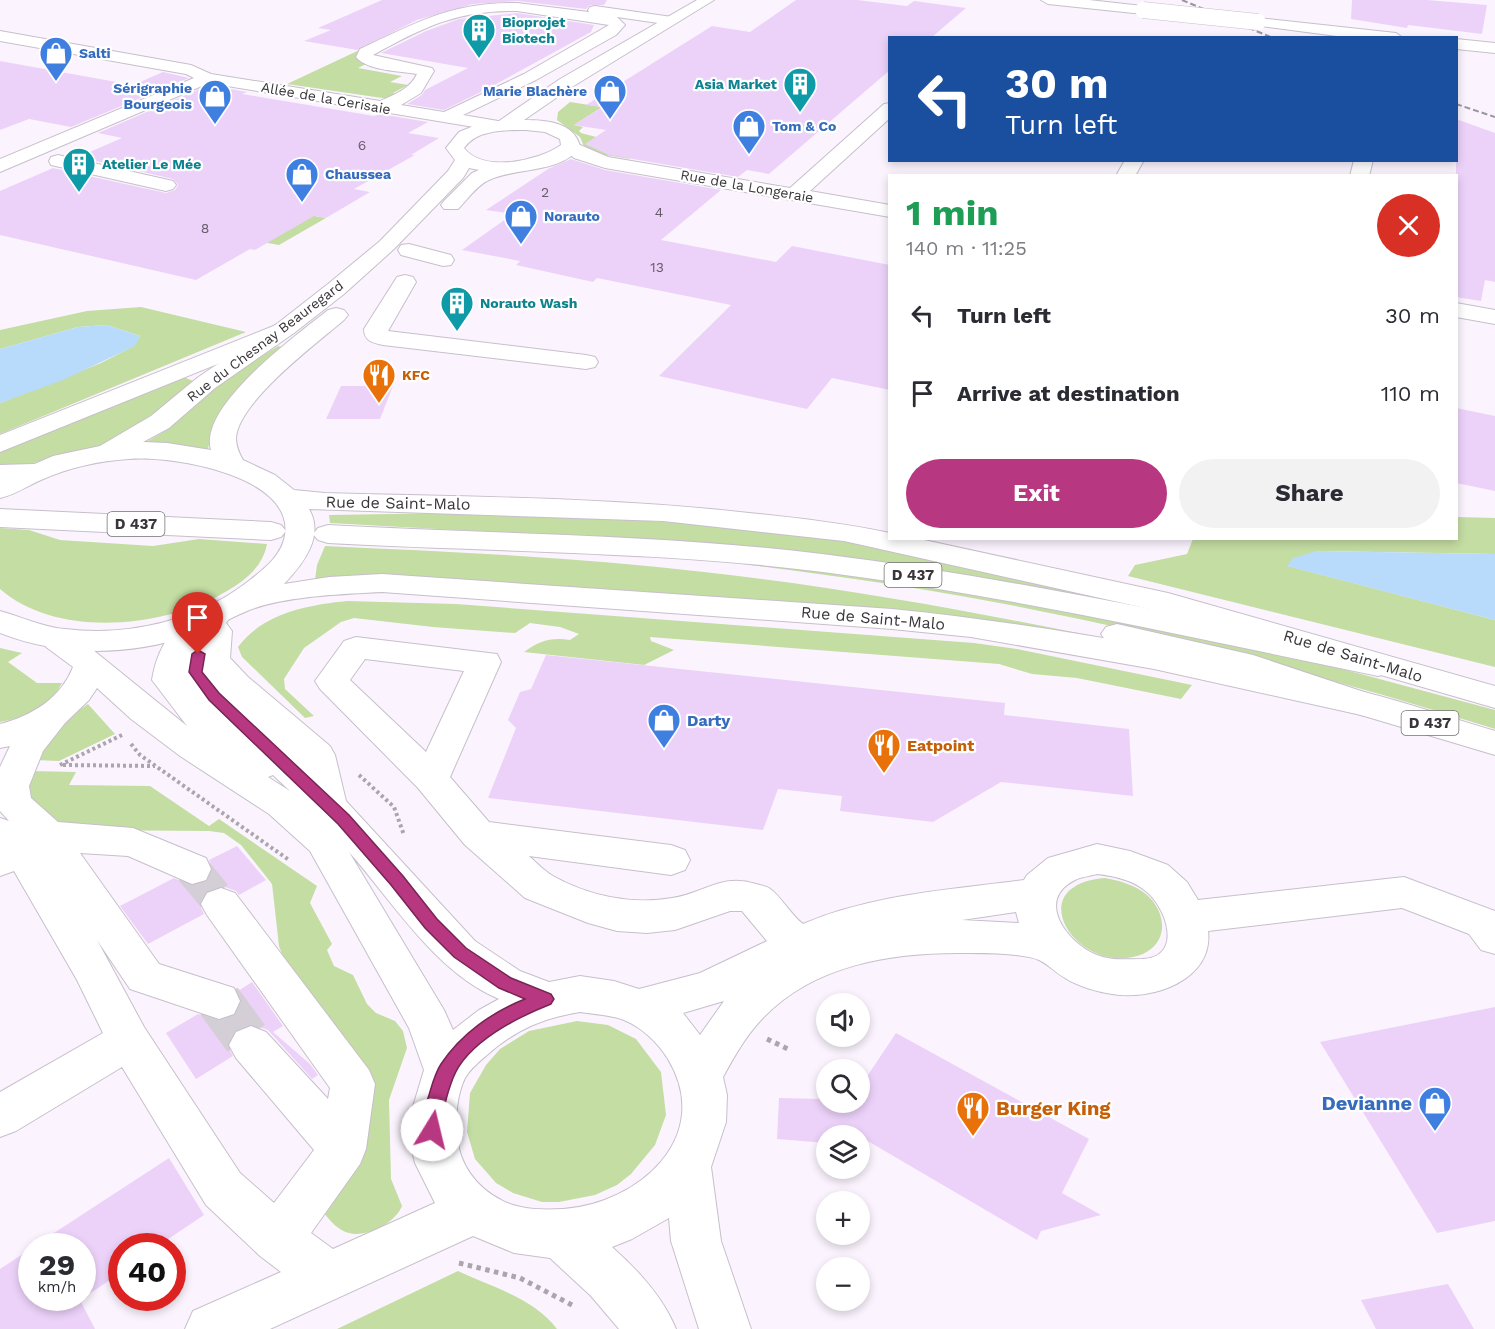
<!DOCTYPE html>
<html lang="en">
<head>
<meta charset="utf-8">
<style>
	:root { --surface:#fff; --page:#f2f2f3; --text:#2b2b33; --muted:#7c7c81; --accent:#b73781 }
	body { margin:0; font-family:"Work Sans",sans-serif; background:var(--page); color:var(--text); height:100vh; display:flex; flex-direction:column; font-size:22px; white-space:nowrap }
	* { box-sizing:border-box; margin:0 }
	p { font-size:20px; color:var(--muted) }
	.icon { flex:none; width:33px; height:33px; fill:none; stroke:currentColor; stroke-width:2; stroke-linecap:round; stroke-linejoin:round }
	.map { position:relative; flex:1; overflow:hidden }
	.sheet { position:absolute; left:888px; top:174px; width:570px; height:366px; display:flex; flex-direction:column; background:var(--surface); border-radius:0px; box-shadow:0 3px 9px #0003 }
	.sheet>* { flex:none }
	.banner { position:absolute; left:888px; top:36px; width:570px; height:126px; border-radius:0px; box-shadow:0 3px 9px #0003; background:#1a4fa0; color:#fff; overflow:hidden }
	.controls { position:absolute; left:816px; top:993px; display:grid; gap:12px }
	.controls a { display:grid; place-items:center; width:54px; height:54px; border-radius:50%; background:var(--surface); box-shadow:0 3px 9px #0003; font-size:30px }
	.speed { position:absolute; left:18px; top:1233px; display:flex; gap:12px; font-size:30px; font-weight:700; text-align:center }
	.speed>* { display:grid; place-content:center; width:78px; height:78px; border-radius:50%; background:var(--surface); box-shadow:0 3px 9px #0003; line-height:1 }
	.speed small { font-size:15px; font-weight:400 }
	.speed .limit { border:9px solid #d22; background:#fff; color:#111 }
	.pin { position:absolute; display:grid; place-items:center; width:51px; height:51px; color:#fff; margin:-62px -26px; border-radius:50% 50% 50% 0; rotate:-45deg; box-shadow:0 0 6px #0007 }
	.pin .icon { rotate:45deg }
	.me { position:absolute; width:66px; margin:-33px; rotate:9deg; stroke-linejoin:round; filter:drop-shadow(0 0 4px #0008) }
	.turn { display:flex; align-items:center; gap:21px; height:126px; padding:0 18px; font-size:27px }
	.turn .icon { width:78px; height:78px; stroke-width:2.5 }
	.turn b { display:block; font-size:42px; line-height:51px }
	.round { display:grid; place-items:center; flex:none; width:63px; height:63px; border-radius:32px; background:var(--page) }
	.headline { display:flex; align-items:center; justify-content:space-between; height:102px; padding:0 18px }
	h1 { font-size:36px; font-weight:700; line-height:45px; color:#1e9e55 }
	.action { display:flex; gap:12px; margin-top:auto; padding:12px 18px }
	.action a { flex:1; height:69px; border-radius:36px; background:var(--accent); color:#fff; font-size:24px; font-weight:700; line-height:69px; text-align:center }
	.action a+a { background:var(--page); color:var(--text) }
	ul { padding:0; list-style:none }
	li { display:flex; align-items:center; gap:18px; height:78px; padding:0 18px }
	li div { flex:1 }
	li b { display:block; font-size:22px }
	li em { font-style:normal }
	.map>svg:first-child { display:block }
	.green { fill:#c4dda3 }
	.water { fill:#b8dafb }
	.building { fill:#ecd2f9 }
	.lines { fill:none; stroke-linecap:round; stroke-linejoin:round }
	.minor-tunnel-far1 { stroke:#d4ced7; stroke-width:35; stroke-dasharray:35 17; stroke-linecap:butt }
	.minor-tunnel { stroke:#d4ced7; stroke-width:46; stroke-dasharray:46 22; stroke-linecap:butt }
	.minor-casing { stroke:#c7bfcb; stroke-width:2 }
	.major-casing { stroke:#c7bfcb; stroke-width:2 }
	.highway-casing { stroke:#c7bfcb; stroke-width:2 }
	.path-far1 { stroke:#aba5ad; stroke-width:4; stroke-dasharray:3 3; stroke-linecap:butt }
	.path { stroke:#aba5ad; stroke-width:5; stroke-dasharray:4.5 4.5; stroke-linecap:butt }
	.minor { fill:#fff; fill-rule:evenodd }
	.major { fill:#fff; fill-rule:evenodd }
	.highway { fill:#fff; fill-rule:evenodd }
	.rail { stroke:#9b959d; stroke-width:2; stroke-dasharray:6 3; stroke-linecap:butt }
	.major-bridge-casing { stroke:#c7bfcb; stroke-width:17; stroke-linecap:butt }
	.major-bridge { stroke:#fff; stroke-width:16 }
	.route { fill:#b73781; stroke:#772454; stroke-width:1.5 }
	.labels { text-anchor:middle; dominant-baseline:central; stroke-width:4.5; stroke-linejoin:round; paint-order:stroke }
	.far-culture-label { font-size:14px; font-weight:bold; fill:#0d838f; stroke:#fff; text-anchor:start }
	.far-shop-label { font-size:14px; font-weight:bold; fill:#366cbe; stroke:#fff; text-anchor:start }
	.far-street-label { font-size:14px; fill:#39353a; stroke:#fff }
	.number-label { font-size:14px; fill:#665c6a }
	.far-food-label { font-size:14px; font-weight:bold; fill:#c56008; stroke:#fff; text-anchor:start }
	.shield { fill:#fff; stroke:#747275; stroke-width:1.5 }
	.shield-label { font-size:15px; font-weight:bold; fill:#39353a }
	.street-label { font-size:16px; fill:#39353a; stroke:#fff }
	.shop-label { font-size:16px; font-weight:bold; fill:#366cbe; stroke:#fff; text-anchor:start }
	.food-label { font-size:16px; font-weight:bold; fill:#c56008; stroke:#fff; text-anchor:start }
	.near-shop-label { font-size:20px; font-weight:bold; fill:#366cbe; stroke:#fff; text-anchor:end }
	.near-food-label { font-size:20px; font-weight:bold; fill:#c56008; stroke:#fff; text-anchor:start }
</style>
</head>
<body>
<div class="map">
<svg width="1495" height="1329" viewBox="0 0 1495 1329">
	<rect width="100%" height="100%" fill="#fbf4fe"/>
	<path class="green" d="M385 38 359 53 357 59 366 64 358 68 402 76 390 82 408 85 393 93 397 95 389 99 287 84Z
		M570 102 602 107 574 125 583 127 579 131 581 133 600 138 630 159 599 154 585 149 580 137 557 120 558 112Z
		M309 215 326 218 279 245 262 242Z
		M141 307 246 332 0 434V403L101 363 134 346 140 336 107 325 78 327 0 349V330L87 311Z
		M278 346 282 347 211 434 208 449 180 445 143 444 167 430 228 377Z
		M185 375 186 378 193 381C176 396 159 412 140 425 100 451 47 463 0 467V450Z
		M456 513C575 517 695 520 814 537 932 554 1049 585 1165 611L638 540 330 523 329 515Z
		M1457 517 1495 518V554L1317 551 1288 566 1495 620V667L1128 576 1135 565 1187 554 1193 539 1456 538Z
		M0 528 29 530 60 540 153 546 199 539 267 544C263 566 246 580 227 591 166 628 57 639 0 589Z
		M325 546C451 552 578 557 704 572 858 589 1008 618 1159 650L991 622 315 580 317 565Z
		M649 552 934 584 1290 655 1495 710V729C1331 677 1164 634 994 602 880 580 764 567 649 552Z
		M347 601 456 604 974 643 1017 649 1192 685 1181 699 1077 678 1032 674 999 664 650 637 651 641 674 650 644 665 524 652C539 641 551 637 570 640L579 634 560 627 530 623 515 633 433 627 354 618 341 622 304 648 284 679 285 689 314 716 305 718 242 657 238 647C263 613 308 605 347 601Z
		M0 648 22 653 8 662 37 683H62C49 708 26 717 0 722Z
		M88 704 115 734 59 761 34 760C48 738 66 718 88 704Z
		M30 771 76 772 69 785 150 786 209 826 219 819 317 886 310 903 332 944 327 950 334 966 353 975 367 1004 376 1013 395 1021 403 1031 407 1048 389 1100 391 1179 402 1206C396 1222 367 1238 349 1233 338 1231 329 1219 323 1212L356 1149 279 946 272 884 241 845 224 833 209 831 76 830 57 827 27 796Z
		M1105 878C1121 881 1135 885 1147 895 1169 915 1168 947 1137 956 1076 974 1019 885 1105 878Z
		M577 1021 608 1025 636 1039 661 1072 666 1115 655 1145 631 1174 617 1185 595 1195 559 1202H542L513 1193 496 1183 475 1159 467 1132 470 1093 486 1065 500 1049 529 1031Z
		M458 1271C490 1286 535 1299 557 1329H337Z"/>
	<path class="water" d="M107 325 140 336 135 346 63 380 0 403V349L78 327Z
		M1317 551 1495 554V620L1287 566 1293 558Z"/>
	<path class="building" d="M382 0H607L604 5H590L586 9 517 1 473 4 417 20 357 50 304 41 331 30 318 28Z
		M796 0H857L907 6 914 1 966 8 932 37 890 38V70L769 174 747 170 738 177 609 155 585 144 606 130 574 125 602 107 586 105 712 26 750 32Z
		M1352 0H1427L1487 5 1482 34 1408 25 1407 28 1351 19Z
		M517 13 594 25 591 32 487 89 444 110 407 104 422 95 425 90 468 68 381 53 426 31 459 19Z
		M0 61 133 85 163 72 189 78 71 127 29 119 0 130Z
		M209 85 247 92 242 94 374 116 380 114 428 122 408 133 439 138 411 155H415L354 189 370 192 326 218 314 216 255 250 250 249 196 280 0 235V191L53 168 166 193 175 190 178 185 173 179 78 157 122 138 98 133Z
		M1456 119 1495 133V282L1485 280 1481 301 1456 297Z
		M571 159 605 170 721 190 661 240 776 262 792 246 890 265V390L832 378 807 409 659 376 731 305 597 278 593 282 516 265 520 261 462 250 513 214 486 210 548 169Z
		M341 386H393L380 419H326Z
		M1456 408 1495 416V491L1456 483Z
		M546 655 1005 703 1004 715 1129 729 1133 796 1001 782 933 822 840 811 842 796 778 789 763 830 488 798 516 728 508 720 520 692 531 689Z
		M237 846 266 880 239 895 236 891 222 886 206 891 199 903 204 914 148 944 120 906 174 878 191 886 207 882 213 870 209 860Z
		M252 982 283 1026 273 1032 310 1064 318 1075 312 1079 268 1030 250 1024 234 1031 227 1044 233 1056 196 1079 166 1033 198 1014 218 1021 235 1016 242 1002 238 991Z
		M1495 1007V1221L1437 1233 1320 1042Z
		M896 1033 1089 1139 1062 1193 1101 1215 1041 1231 1037 1240 866 1140 860 1150V1136H826V1143L777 1139 779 1098 824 1099V1085H826V1102H860V1087Z
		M169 1158 204 1215 158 1246H122V1272L80 1300 95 1329H0V1269L32 1248V1298H82V1246H34Z
		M1448 1284 1474 1329H1376L1361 1300Z"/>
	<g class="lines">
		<path class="minor-tunnel-far1" d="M192 869 221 904"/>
		<path class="minor-tunnel" d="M219 1001 251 1045"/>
		<defs>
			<path id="minor" d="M517 3 589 12 588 10 590 7 595 6 672 17 679 21 672 25 617 17 625 25 616 35 536 80 463 115 504 122 507 126 504 130 498 131 209 83 0 172V159L194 78 186 74 0 41V31L191 65 211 74 380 101C394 95 410 89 417 74 400 71 368 71 356 57L360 49C417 22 452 2 517 3ZM517 11 609 25 524 74 444 112 401 105 421 93 434 71 432 68 373 55C424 27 457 10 517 11Z
				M890 103V118L810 191 890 205V217L605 168 574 158 562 147 565 143 571 141 608 157 790 188 884 104Z
				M58 155 173 181 176 185 173 189 166 191 51 165 49 161 51 157Z
				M1125 160H1144L1135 176H1116Z
				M1354 160H1373L1369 176H1350Z
				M409 244 451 255 454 260 451 265 443 266 401 255 398 250 401 245Z
				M405 275 413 277 416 282 388 331 586 355 595 357 598 362 595 367 586 369 383 345C373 343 364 341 364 329L397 277Z
				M1456 303 1495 310V324L1456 317Z
				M214 607 225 610 230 617 226 623 232 631 230 658 248 677 330 746 335 755 346 801 475 941 520 971 549 982 580 976 614 981 639 989 700 973 767 941 742 911H730L675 930 647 933 617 931 588 923 525 898 465 845 418 788 320 689 315 681 344 641 356 637 497 654 501 662 450 777 489 822 671 845 685 850 690 860 685 870 671 875 529 856C536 862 544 871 553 876 588 896 633 905 672 898 705 893 721 873 756 884 760 885 766 886 769 888 780 895 791 915 803 924 873 894 950 890 1024 880L1027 875 1048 858 1097 844 1130 851 1168 865 1187 882 1198 900 1404 877 1495 911V954L1481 950 1469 934 1402 908 1208 931C1214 980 1152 1001 1112 994 1098 992 1077 986 1065 978 1056 973 1048 964 1039 960 1023 953 985 953 967 953 893 952 813 964 761 1020 745 1037 734 1057 723 1077L727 1095 726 1122 711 1167 721 1241 751 1329H699L671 1241 669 1218 632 1239 612 1247C638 1270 663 1297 676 1329H619L591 1296 550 1258 514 1253 473 1236 270 1329H185L193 1311 281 1272 260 1256 206 1205 122 1067 16 1131 0 1137V1092L103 1033 77 980 14 871 0 876V818L9 821 0 811V767L10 746 0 748V724C32 716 61 698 73 667L46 647 41 640 46 633 57 630 68 633 82 641 187 726 152 680C158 643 177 617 214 607ZM365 659 464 671 426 752 350 680ZM97 688 131 719 180 756 269 814 310 851 409 1028 424 1070 412 1110 411 1146 415 1163 435 1203 333 1249 311 1233 360 1164 366 1149 375 1084 369 1070 235 893 221 888 207 893 201 904 207 915 330 1088 328 1099 266 1032 251 1026 236 1032 229 1045 236 1058 314 1150 274 1203 240 1173 144 1027 97 940 130 989 219 1019 234 1014 240 1001 234 988 159 964 80 853 128 856 192 884 206 880 211 869 206 858 133 828 58 822 31 798 29 786 43 751 65 723 89 700ZM273 775 290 791 268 777ZM349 852C393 902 436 973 499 999L479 1010 453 1030 444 1010ZM1097 874C1115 876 1134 880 1148 893 1168 911 1182 958 1142 959 1126 959 1112 961 1097 955 1068 944 1034 900 1075 880 1081 877 1090 876 1097 874ZM1016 912 1019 923 962 920ZM724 1001 700 1035 683 1013ZM580 1012C595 1014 611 1015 624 1020 643 1028 658 1043 668 1059 715 1137 638 1204 563 1209 543 1210 519 1210 501 1200 476 1187 459 1164 457 1136 455 1118 457 1094 465 1078 470 1069 480 1061 487 1055 515 1030 543 1018 580 1012Z"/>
			<path id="major" d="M697 0H714L572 87 524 120C546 120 575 122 580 147 561 174 516 167 489 180 477 185 467 200 458 209H444L441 205 444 201 472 173 479 170 469 168 463 178 394 249 344 294 294 333 215 388 169 428 143 442 167 443 211 450C198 406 297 335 328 310L336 308 344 310 348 315 344 320C317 343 238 402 236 438 236 446 239 453 243 460L275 475 294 490 325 493C467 497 608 497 749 513 797 518 843 523 890 533V538H915L1168 593 1495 686V708L1163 612 844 541 663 521 309 509C325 536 303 564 284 584L329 577 382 574 892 609C1050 625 1209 655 1364 692 1408 703 1451 718 1495 731V755L1361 715 1154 669 971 637 892 629 382 592C343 594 283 596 247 611 228 619 212 629 192 635 130 656 61 657 0 633V611C22 617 42 627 65 629 129 637 200 620 250 580 265 568 282 555 285 535 294 475 170 455 129 459 99 461 70 467 41 480 27 486 15 495 0 498V479L53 456 100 446 151 416 197 378 278 323 328 284 380 241 448 171 455 160 446 148 459 132 476 125 499 121 560 79ZM526 130 545 132 560 139 561 145C539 161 483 173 464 148 477 129 506 130 526 130Z
				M1041 0H1089L1143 6 1150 10 1143 14 1048 4Z
				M1258 18 1396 33 1403 38H1352L1253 25 1251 22 1253 19Z
				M1456 39 1495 43V53L1456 49Z"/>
			<path id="highway" d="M286 321 294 323 298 328 294 333 0 452V435Z
				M33 464 43 466 47 472 43 478 0 481V465Z
				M0 509 271 522 281 525 286 531 281 537 271 540 0 527Z
				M328 525C493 534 658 534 822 554 1009 577 1193 618 1378 654L1390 657 1395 665 1390 673 1378 676C1194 638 1010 596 823 572 658 551 493 552 328 543L318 540 313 534 318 528Z
				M1117 624 1253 655 1376 696 1381 704 1376 712 1364 716 1233 672 1106 641 1101 634 1106 627Z"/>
		</defs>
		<use href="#minor" class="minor-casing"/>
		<use href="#major" class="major-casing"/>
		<use href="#highway" class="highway-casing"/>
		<path class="path-far1" d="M131 744 140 755 289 860
			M60 765 122 735
			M63 765 155 766
			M359 775 394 807 404 835"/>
		<path class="path" d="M767 1039 788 1049
			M459 1263 520 1278 572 1305"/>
		<use href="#minor" class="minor"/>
		<use href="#major" class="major"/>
		<use href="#highway" class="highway"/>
		<path class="rail" d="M1182 0 1273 38
			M1456 104 1495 117"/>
		<defs>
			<path id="major-bridge" d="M1143 10 1258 22"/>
		</defs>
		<use href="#major-bridge" class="major-bridge-casing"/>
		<use href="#major-bridge" class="major-bridge"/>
	</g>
	<path class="route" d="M198 650 205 654 202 672 219 693 349 815 403 876 437 919 466 948 511 978 551 994 554 999 551 1004C518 1017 467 1042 453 1078 450 1086 447 1095 445 1104 442 1115 443 1126 439 1136L432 1138 425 1136C420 1124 425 1106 429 1095 432 1085 435 1073 441 1064 461 1034 492 1012 525 999L499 988 454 957 425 928 391 885 338 824 209 700 189 672 192 654Z"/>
	<defs>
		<symbol id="building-pin" viewBox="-11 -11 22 30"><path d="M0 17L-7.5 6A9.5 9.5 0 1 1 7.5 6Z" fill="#0f9aa8" stroke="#fff"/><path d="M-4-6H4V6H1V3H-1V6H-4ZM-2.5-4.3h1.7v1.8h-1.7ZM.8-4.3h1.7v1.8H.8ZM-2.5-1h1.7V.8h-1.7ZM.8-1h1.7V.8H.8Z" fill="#fff"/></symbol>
		<symbol id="shop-pin" viewBox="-11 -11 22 30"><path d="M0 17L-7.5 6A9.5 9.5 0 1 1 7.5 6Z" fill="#3f7fe0" stroke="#fff"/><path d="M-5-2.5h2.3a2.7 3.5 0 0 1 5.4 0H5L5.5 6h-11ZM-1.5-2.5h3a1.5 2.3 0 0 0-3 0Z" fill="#fff"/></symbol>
		<symbol id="restaurant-pin" viewBox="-11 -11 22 30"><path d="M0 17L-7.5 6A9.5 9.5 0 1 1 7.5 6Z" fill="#e8710a" stroke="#fff"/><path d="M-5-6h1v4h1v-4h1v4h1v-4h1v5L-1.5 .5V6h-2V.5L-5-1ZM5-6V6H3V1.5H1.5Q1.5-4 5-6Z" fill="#fff"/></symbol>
	</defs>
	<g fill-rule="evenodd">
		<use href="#building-pin" x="460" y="11" width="38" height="52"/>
		<use href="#shop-pin" x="37" y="34" width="38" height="52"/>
		<use href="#building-pin" x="781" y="65" width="38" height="52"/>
		<use href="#shop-pin" x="591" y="72" width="38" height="52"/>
		<use href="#shop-pin" x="196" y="77" width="38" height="52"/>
		<use href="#shop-pin" x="730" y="107" width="38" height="52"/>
		<use href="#building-pin" x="60" y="145" width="38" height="52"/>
		<use href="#shop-pin" x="283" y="155" width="38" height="52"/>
		<use href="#shop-pin" x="502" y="197" width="38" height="52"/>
		<use href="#building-pin" x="438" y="284" width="38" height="52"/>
		<use href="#restaurant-pin" x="360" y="356" width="38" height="52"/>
		<use href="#shop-pin" x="645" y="701" width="38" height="52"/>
		<use href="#restaurant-pin" x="865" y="726" width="38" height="52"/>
		<use href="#shop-pin" x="1416" y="1084" width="38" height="52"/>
		<use href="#restaurant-pin" x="954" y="1089" width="38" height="52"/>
	</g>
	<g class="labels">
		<g class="far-culture-label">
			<text x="502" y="22">Bioprojet<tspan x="502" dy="16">Biotech</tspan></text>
			<text x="777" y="84" text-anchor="end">Asia Market</text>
			<text x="102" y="164">Atelier Le Mée</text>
			<text x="480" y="303">Norauto Wash</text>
		</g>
		<g class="far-shop-label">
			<text x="79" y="53">Salti</text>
			<text x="192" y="88" text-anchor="end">Sérigraphie<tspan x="192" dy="16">Bourgeois</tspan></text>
			<text x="587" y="91" text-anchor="end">Marie Blachère</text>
			<text x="772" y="126">Tom &amp; Co</text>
			<text x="325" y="174">Chaussea</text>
			<text x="544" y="216">Norauto</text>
		</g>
		<g class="far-street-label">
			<text transform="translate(326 98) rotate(10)">Allée de la Cerisaie</text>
			<text transform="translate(747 186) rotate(10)">Rue de la Longeraie</text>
			<text transform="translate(265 341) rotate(-37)">Rue du Chesnay Beauregard</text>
		</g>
		<g class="number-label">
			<text x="362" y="145">6</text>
			<text x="545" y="192">2</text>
			<text x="659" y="212">4</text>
			<text x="205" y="228">8</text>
			<text x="657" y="267">13</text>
		</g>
		<g class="far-food-label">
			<text x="402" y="375">KFC</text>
		</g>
		<g class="shield">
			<rect x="107.5" y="512" width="57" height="24" rx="4.5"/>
			<rect x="884.5" y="563" width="57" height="24" rx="4.5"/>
			<rect x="1401.5" y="711" width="57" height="24" rx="4.5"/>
		</g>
		<g class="shield-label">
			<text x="136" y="524">D 437</text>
			<text x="913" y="575">D 437</text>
			<text x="1430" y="723">D 437</text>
		</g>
		<g class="street-label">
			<text transform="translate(398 503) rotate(1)">Rue de Saint-Malo</text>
			<text transform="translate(873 618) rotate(5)">Rue de Saint-Malo</text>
			<text transform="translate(1353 656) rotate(17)">Rue de Saint-Malo</text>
		</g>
		<g class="shop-label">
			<text x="687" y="720">Darty</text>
		</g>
		<g class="food-label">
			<text x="907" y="745">Eatpoint</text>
		</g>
		<g class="near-shop-label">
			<text x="1412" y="1103">Devianne</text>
		</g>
		<g class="near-food-label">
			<text x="996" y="1108">Burger King</text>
		</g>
	</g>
</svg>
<div class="controls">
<a><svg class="icon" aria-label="sound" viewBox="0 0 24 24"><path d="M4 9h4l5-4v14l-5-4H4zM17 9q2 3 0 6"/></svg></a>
<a><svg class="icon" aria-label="search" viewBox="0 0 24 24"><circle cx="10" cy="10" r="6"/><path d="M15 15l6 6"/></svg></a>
<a><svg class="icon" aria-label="layers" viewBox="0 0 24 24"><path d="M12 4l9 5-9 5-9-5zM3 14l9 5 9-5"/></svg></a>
<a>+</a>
<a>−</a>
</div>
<div class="speed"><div>29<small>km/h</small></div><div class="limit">40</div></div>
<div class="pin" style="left:198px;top:654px;background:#d93025"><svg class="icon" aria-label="arrive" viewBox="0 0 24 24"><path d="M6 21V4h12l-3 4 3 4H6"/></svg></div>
<svg class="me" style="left:432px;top:1130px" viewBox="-20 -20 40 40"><circle r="19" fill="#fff"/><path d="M0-13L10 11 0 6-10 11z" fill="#b73781"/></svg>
<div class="banner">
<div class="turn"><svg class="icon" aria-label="left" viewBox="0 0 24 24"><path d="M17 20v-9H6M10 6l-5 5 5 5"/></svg><div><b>30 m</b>Turn left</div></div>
</div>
<section class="sheet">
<div class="headline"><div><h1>1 min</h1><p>140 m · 11:25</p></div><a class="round" style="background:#d93025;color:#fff"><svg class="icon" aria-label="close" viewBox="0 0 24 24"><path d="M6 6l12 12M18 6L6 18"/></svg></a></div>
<ul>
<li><svg class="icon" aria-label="left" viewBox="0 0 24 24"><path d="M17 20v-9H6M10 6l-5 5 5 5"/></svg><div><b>Turn left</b></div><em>30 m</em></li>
<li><svg class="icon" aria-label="arrive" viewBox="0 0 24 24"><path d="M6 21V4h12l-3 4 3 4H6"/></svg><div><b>Arrive at destination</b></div><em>110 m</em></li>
</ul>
<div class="action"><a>Exit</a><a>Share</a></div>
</section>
</div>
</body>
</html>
